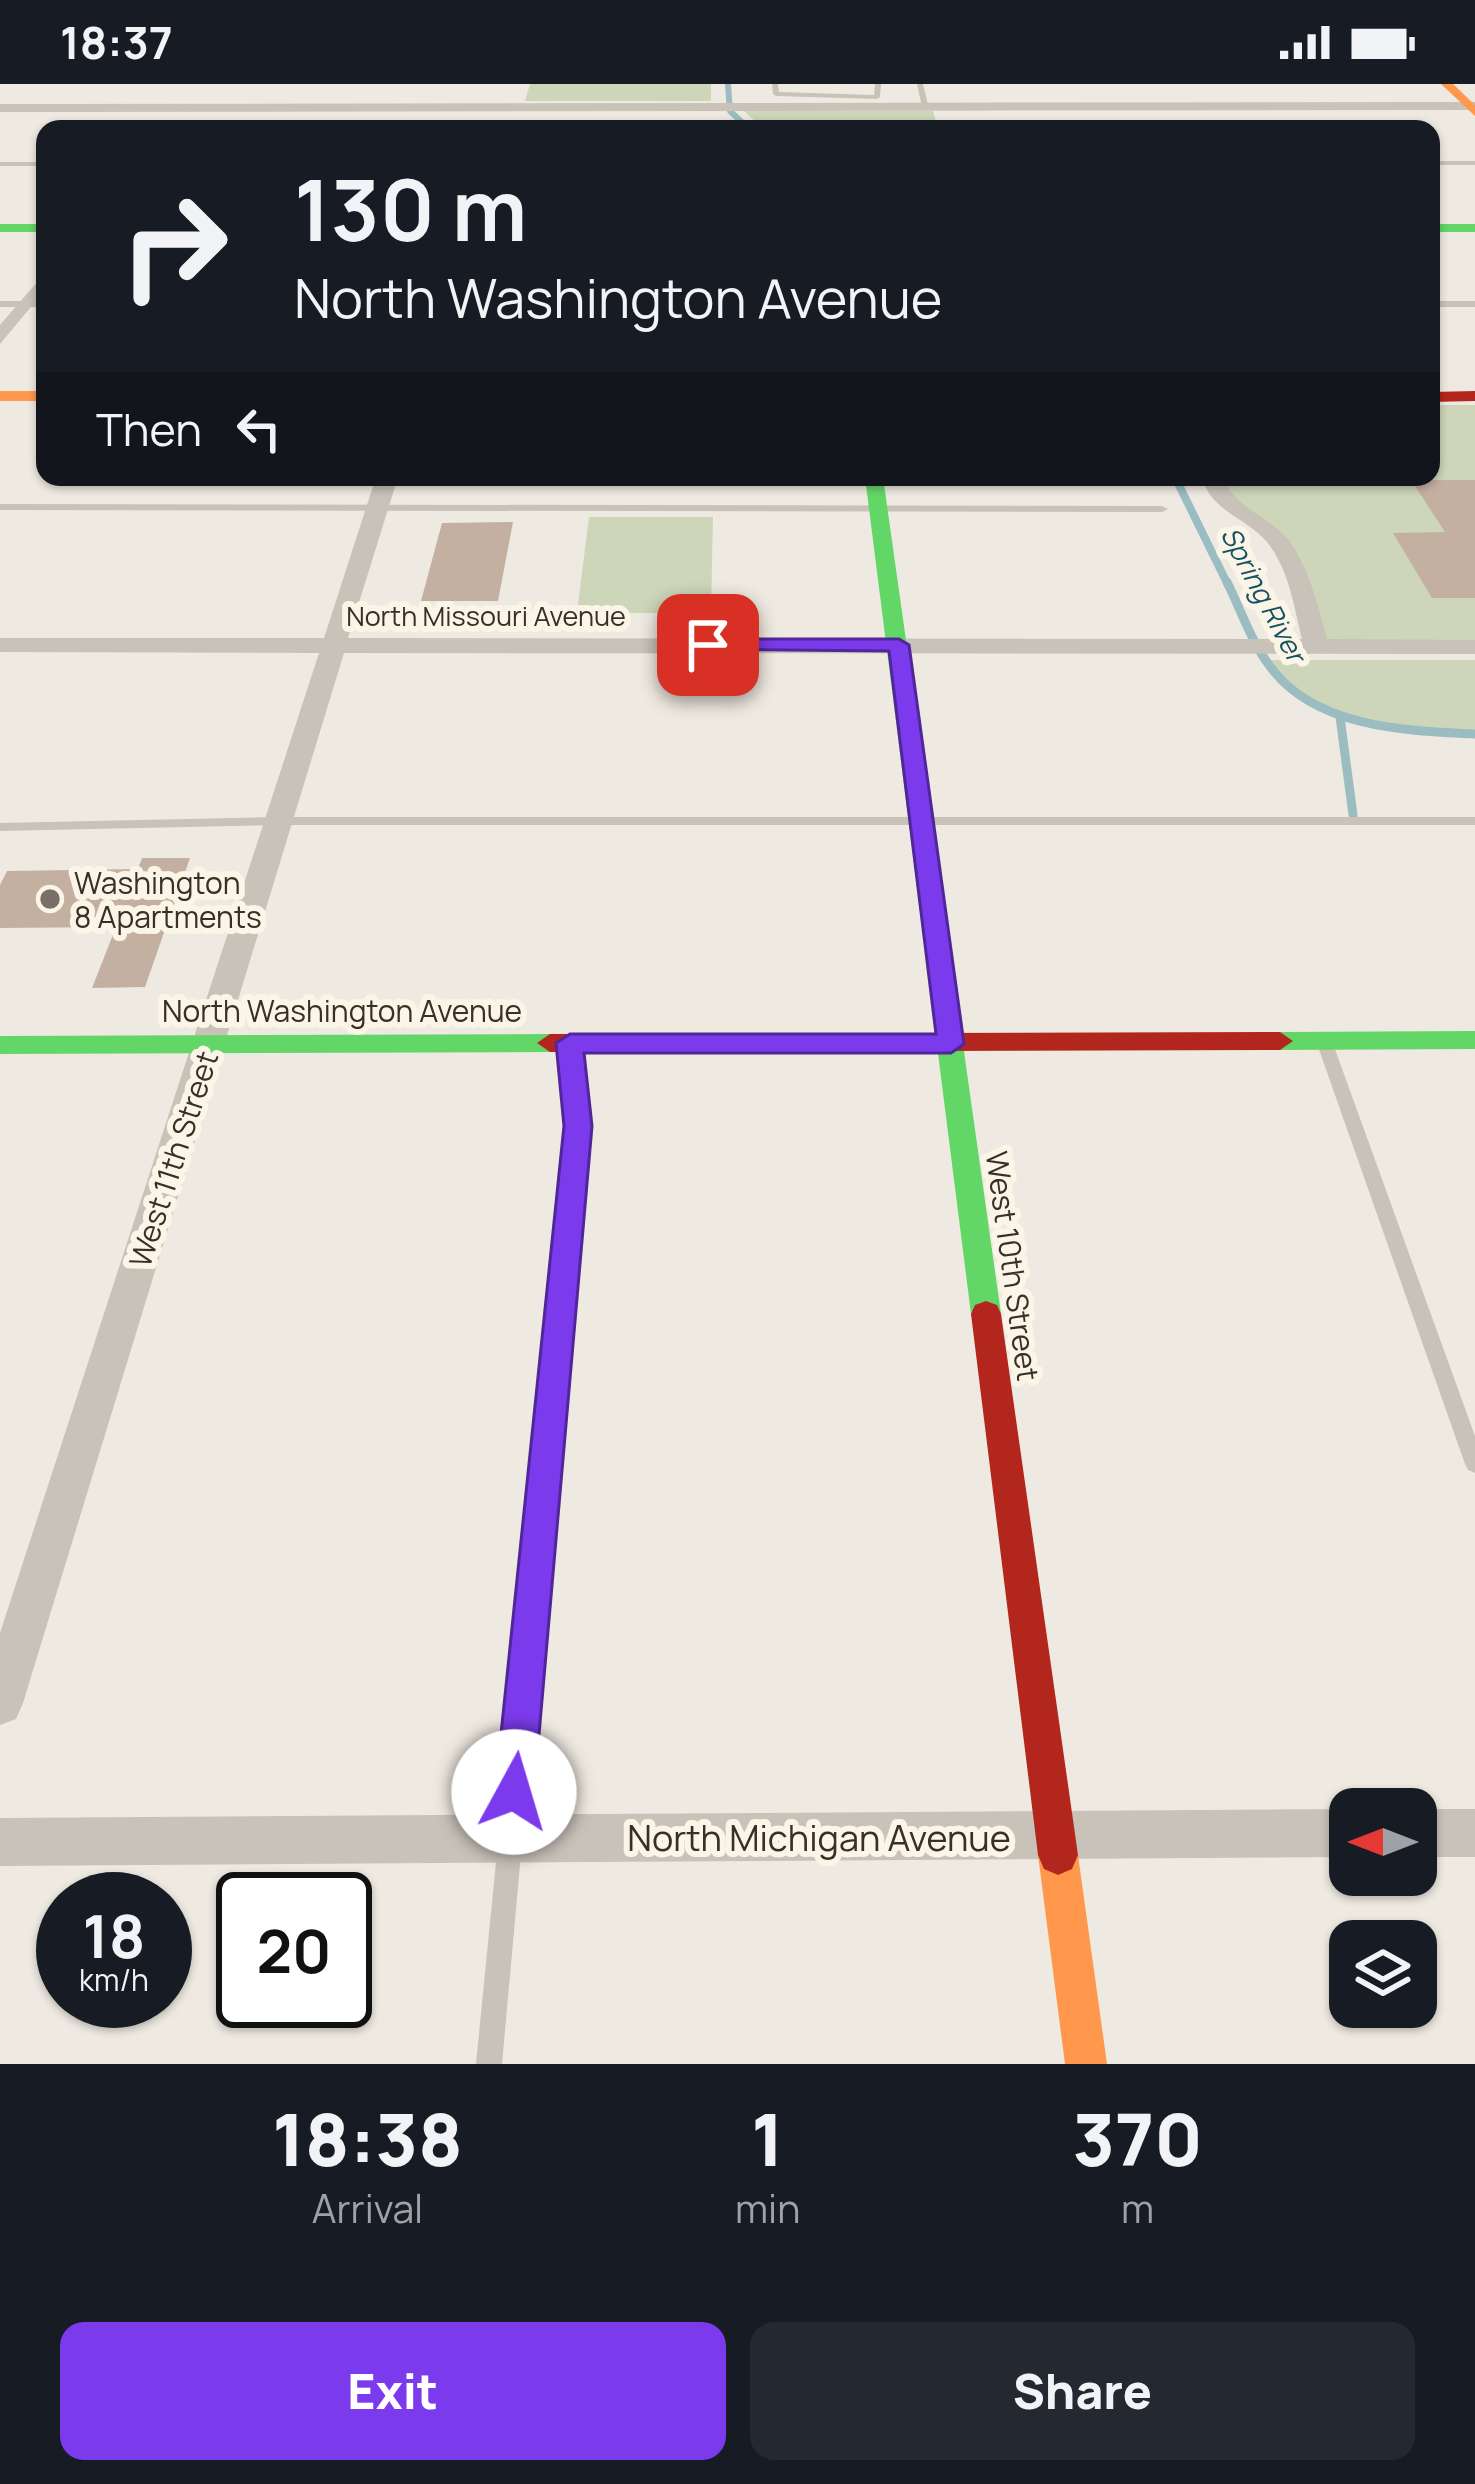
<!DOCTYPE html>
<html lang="en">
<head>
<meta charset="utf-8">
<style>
	:root { --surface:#171b24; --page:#242831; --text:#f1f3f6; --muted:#9ea1a6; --accent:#7c3aed }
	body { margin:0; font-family:Manrope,sans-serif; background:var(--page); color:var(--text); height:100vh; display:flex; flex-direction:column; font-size:45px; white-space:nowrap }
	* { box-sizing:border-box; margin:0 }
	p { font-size:39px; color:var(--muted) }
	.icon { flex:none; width:66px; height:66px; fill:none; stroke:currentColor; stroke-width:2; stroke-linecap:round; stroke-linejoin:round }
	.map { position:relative; height:1980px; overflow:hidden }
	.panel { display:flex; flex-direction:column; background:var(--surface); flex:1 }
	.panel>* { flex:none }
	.guide { position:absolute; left:36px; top:36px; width:1404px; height:366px; border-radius:24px; box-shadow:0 3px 9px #0004; background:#171b24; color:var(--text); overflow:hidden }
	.needle { width:78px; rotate:270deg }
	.buttons { position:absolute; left:1329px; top:1704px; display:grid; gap:24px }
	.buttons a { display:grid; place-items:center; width:108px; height:108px; border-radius:24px; background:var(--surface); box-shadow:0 3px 9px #0004; font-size:60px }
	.speed { position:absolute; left:36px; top:1788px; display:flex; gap:24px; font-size:60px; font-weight:700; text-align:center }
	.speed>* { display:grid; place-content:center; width:156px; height:156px; border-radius:50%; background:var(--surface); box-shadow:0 3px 9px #0004; line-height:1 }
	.speed small { font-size:30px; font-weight:400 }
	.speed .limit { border:6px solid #111; border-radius:18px; background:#fff; color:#111 }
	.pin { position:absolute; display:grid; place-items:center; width:102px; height:102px; color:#fff; margin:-51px; border-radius:24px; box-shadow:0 6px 18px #0006 }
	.me { position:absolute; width:132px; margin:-66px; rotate:6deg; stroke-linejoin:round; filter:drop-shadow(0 0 9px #0008) }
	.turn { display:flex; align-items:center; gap:42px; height:252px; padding:0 60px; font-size:54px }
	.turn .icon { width:156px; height:156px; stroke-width:2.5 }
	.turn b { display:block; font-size:84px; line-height:102px }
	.then { display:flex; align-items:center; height:114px; padding:0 60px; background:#0003; gap:24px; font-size:45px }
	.eta { display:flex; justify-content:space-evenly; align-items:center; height:204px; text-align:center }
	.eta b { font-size:72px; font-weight:800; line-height:84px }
	.cta { display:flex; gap:24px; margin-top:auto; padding:24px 60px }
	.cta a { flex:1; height:138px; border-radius:24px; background:var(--accent); color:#fff; font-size:48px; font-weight:800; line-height:138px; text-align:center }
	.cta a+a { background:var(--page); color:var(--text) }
	.status { display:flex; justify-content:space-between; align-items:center; height:84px; padding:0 60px; background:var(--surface); direction:ltr }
	.status svg { height:33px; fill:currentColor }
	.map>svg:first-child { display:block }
	.green { fill:#cdd6b9 }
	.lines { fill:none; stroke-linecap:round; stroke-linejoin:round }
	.stream-far2 { stroke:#9bbdc2; stroke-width:6 }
	.stream-far1 { stroke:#9bbdc2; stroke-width:8 }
	.stream { stroke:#9bbdc2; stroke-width:9 }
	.building { fill:#c4b0a1 }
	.path { stroke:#c0bab2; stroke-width:4.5; stroke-dasharray:3 3; stroke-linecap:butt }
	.lane { fill:#c8c2b9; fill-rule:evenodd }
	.street { fill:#c8c2b9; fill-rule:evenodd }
	.fast { fill:#63d668; fill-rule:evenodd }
	.slow { fill:#ff974d; fill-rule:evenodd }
	.jam { fill:#b3261e; fill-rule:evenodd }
	.route { fill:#7c3aed; stroke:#51269a; stroke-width:3 }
	.poi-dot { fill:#797068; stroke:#fbf5e8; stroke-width:4.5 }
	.labels { text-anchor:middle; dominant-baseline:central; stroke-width:12; stroke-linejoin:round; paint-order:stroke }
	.far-water-label { font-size:27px; font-style:italic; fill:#18515f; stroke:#fbf5e8 }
	.far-street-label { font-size:27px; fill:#392f27; stroke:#fbf5e8 }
	.poi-label { font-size:30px; fill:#392f27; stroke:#fbf5e8; text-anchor:start }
	.street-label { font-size:30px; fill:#392f27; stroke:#fbf5e8 }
	.near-street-label { font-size:36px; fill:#392f27; stroke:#fbf5e8 }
</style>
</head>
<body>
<div class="status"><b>18:37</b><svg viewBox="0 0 49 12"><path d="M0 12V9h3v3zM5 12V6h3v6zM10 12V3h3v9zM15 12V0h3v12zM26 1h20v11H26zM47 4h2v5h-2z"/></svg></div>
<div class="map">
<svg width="1475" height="1980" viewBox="0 0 1475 1980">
	<rect width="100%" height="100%" fill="#efeae1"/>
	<path class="green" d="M530 0H711V17H525Z
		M744 27H933L938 45H763Z
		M1431 321H1475V563L1317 564 1291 480 1213 393H1431Z
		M589 433H713L711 529H577Z
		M1266 576H1475V650C1403 648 1308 645 1266 576Z"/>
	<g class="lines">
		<path class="stream-far2" d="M728 0 730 27 749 45"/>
		<path class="stream-far1" d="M1175 393 1228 501"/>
		<path class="stream" d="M1227 498C1240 524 1251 557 1269 581 1313 644 1407 647 1475 650
			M1340 633 1353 731"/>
	</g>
	<path class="building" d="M1411 396H1475V514H1432L1393 449 1445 448Z
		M513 438 498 517H421L442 439Z
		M142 774H190L145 903 92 904 116 843 0 844V801L7 787 138 785Z"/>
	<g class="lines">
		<path class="path" d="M1431 366 1439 381H1431"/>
		<path class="lane" d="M772 0H778L779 8 874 11 875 0H881L880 13 877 15 776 12 773 10Z
			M917 0H923L929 25 922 23Z
			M1431 77H1475V81H1431Z
			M0 78H45V82H0Z
			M0 217H45V223H0Z
			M1431 217H1475V223H1431Z
			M0 420 1162 422 1168 425 1162 428 0 426Z
			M280 733H1475V741H280L0 747V739Z
			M1324 951 1332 957 1475 1352V1389L1468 1386 1465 1380 1316 957Z
			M570 953 578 959 587 1042 502 1980H476L569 1042 562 959Z"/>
		<path class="street" d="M1475 18V26L0 28V20Z
			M45 189V206L0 260V241Z
			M376 393H398L348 554 1302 555C1294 523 1289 485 1267 458 1247 434 1210 427 1202 393H1224C1231 423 1272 433 1290 458 1310 487 1318 522 1327 555L1475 556V570L344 569 23 1619 16 1635 0 1641V1549L319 569 0 568V554H324Z
			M1350 1725V1773L0 1782V1734Z
			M1416 1725H1475V1773H1416Z"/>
		<path class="fast" d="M0 140H45V148H0Z
			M1431 140H1475V148H1431Z
			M865 393H883L1001 1230 997 1239 986 1243 975 1239 971 1230Z
			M1475 947V965L1280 966 1267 957 1280 948Z
			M550 950 563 959 550 968 0 970V952Z"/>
		<path class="slow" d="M1441 0H1453L1475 21V32Z
			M0 307H45V317H0Z
			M1058 1751 1072 1757 1078 1771 1107 1980H1065L1038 1771 1044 1757Z"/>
		<path class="jam" d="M1475 307V317L1431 318V308Z
			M1280 948 1293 957 1280 966 550 968 537 959 550 950Z
			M986 1217 997 1221 1001 1230 1078 1771 1072 1785 1058 1791 1044 1785 1038 1771 971 1230 975 1221Z"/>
	</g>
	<path class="route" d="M708 555H899L909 561 964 960 951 969H584L592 1042 534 1708 528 1722 514 1728 501 1722 495 1708 564 1042 556 959 570 950H936L889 567 700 565V556Z"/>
	<circle class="poi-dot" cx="50" cy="815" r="12"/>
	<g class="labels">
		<g class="far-water-label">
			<text transform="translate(1264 510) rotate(62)">Spring River</text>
		</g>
		<g class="far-street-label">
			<text x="486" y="531">North Missouri Avenue</text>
		</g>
		<g class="poi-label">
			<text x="74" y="798">Washington<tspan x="74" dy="34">8 Apartments</tspan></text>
		</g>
		<g class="street-label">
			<text x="342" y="926">North Washington Avenue</text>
			<text transform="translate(173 1075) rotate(-72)">West 11th Street</text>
			<text transform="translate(1013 1182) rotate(82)">West 10th Street</text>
		</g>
		<g class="near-street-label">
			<text x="819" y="1753">North Michigan Avenue</text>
		</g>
	</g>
</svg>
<div class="buttons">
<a><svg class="needle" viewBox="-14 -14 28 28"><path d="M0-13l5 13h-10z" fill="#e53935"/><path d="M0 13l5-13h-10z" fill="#9ea1a6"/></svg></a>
<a><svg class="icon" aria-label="layers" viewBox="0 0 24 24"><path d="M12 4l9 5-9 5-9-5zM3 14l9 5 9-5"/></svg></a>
</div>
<div class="speed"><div>18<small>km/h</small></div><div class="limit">20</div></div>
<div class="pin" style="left:708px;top:561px;background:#d93025"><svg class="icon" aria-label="arrive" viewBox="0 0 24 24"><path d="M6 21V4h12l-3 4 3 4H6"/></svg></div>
<svg class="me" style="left:514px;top:1708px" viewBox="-20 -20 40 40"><circle r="19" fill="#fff"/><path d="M0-13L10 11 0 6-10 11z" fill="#7c3aed"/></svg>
<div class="guide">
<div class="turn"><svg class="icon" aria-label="right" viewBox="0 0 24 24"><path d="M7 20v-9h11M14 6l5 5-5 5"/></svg><div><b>130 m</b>North Washington Avenue</div></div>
<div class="then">Then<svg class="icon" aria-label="left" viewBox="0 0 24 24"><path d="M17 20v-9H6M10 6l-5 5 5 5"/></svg></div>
</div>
</div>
<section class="panel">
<div class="eta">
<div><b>18:38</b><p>Arrival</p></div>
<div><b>1</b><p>min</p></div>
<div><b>370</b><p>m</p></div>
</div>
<div class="cta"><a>Exit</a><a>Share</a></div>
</section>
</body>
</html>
